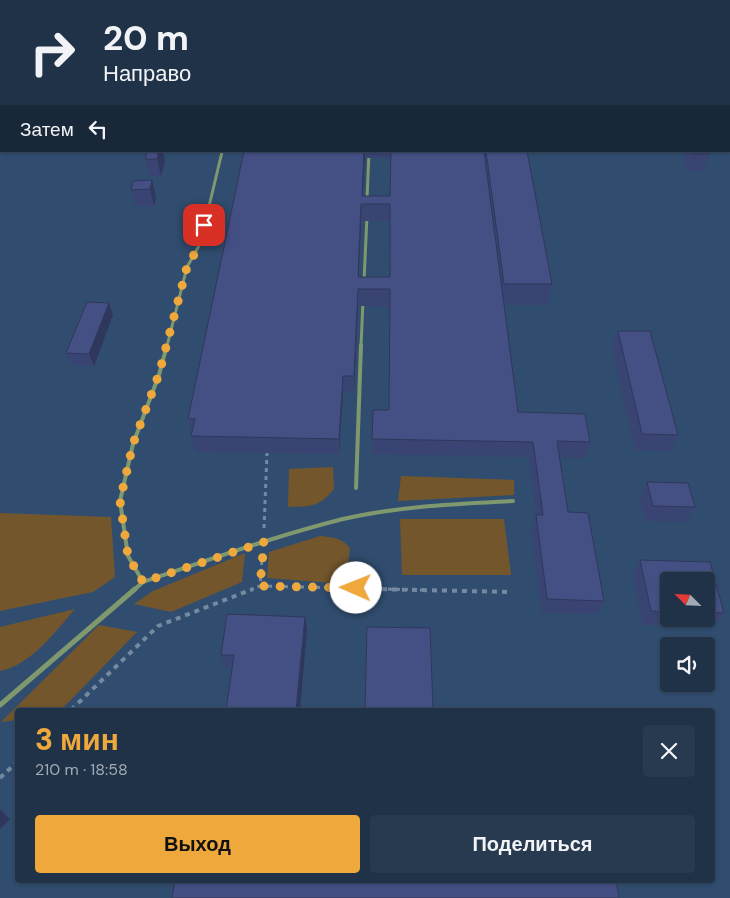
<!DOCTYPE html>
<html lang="ru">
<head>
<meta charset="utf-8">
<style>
	:root { --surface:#203248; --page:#283a4f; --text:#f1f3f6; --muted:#a2aab4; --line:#3d4d60; --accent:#eea83c }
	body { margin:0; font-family:"DM Sans",sans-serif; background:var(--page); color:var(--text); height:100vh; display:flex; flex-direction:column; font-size:19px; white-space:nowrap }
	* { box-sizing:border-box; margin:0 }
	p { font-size:16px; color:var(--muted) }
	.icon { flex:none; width:28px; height:28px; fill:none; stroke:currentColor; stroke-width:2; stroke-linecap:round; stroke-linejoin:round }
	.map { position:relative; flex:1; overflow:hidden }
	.drawer { position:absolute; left:15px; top:708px; width:700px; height:175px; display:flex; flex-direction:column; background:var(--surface); border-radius:5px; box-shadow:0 1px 4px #0004,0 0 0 1px var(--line) }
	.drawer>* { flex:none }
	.hud { position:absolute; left:0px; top:0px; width:730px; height:152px; box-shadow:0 1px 4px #0004,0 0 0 1px var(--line); background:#203248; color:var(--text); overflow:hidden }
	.needle { width:32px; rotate:294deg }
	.controls { position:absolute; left:660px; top:572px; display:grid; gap:10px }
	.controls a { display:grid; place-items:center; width:55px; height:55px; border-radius:5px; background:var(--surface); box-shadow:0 1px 4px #0004,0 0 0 1px var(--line); font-size:25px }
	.pin { position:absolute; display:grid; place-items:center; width:42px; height:42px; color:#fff; margin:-21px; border-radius:10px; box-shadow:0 2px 8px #0006 }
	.me { position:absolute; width:55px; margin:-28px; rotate:271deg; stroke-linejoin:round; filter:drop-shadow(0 0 4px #0008) }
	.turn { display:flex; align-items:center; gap:18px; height:105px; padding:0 20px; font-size:22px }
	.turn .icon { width:65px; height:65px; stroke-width:2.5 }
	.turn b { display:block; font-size:35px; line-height:42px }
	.then { display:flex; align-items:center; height:48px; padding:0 20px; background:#0003; gap:10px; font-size:19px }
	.round { display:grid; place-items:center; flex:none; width:52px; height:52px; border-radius:5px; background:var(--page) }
	.head { display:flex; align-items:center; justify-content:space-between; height:85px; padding:0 20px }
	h1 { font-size:30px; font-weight:800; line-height:38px; color:var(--accent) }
	.action { display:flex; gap:10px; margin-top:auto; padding:10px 20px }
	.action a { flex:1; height:58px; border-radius:5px; background:var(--accent); color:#111; font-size:20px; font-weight:800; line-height:58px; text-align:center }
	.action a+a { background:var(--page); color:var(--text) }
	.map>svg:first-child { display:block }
	.built { fill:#304d6f; fill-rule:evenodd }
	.green { fill:#74562c }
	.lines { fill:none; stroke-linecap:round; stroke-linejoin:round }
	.path-far1 { stroke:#7589a1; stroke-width:3; stroke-dasharray:4 4; stroke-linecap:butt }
	.path { stroke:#7589a1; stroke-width:4; stroke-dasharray:5 5; stroke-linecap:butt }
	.lane-far3 { stroke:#7f986e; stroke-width:2.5 }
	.lane-far2 { stroke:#7f986e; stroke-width:3 }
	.lane-far1 { stroke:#7f986e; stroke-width:4 }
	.lane { stroke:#7f986e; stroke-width:5 }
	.wall { fill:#3a4472; fill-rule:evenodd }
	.shaded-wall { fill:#30375c }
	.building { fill:#444f84; stroke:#30375c; fill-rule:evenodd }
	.route { stroke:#eea83c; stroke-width:9; stroke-dasharray:0 16.2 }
</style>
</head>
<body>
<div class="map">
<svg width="730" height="898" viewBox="0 0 730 898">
	<rect width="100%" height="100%" fill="#2b4360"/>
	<path class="built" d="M0 0H730V898H0ZM1 1H729V151H1ZM669 581H706V619H669ZM669 646H706V684H669ZM18 710H712V880H18Z"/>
	<path class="green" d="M333 467 334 489C318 508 311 506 288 507L289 469Z
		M401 476 514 480V495L398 501Z
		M0 513 111 517 115 577 93 592 0 611Z
		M400 519H504L511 575H402Z
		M320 536C332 537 342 538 350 548L346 584 267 578 269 552Z
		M245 553 242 582 171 612 134 604 153 591Z
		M75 609C56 631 30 666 0 671V627Z
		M99 625 137 632 61 710H18L17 720 1 722Z"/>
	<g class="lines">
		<path class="path-far1" d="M264 528 267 453
			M260 586 424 590
			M250 590 260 586 262 557"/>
		<path class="path" d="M372 589 512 592
			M71 710 158 626 253 589
			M0 778 18 761"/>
		<path class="lane-far3" d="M222 153V151
			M369 153V151"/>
		<path class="lane-far2" d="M367 199 369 152
			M364 281 367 216
			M167 346 187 267 200 244 222 152
			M361 346 363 301"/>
		<path class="lane-far1" d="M356 488 361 345
			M143 582 128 556 120 501 133 444 159 375 167 345
			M134 590 143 582C209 560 275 536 343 519 399 506 456 504 513 501"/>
		<path class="lane" d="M0 705 135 589"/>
	</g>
	<path class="wall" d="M276 0H466V1H276Z
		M567 0H594L593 1H567Z
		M612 0H640V1H613Z
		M715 0H730V10H729V1H716Z
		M147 151H168L163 152 165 161 161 176H149L145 159Z
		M244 151H527L552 284 547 305H504L518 412 590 442 585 458 559 457 568 512 604 601 597 614 542 613 531 530 536 515 529 457 372 454V439L389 410V306H358L354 392H343L339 454 196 452 191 436 192 432 188 419ZM365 158H391L390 196H363ZM361 221H389L390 277H359Z
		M686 151H708L709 154 703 171H687L683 160Z
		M152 180 156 197 154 206H135L131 190Z
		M109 303 113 315 94 366 71 365 66 353Z
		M618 331 678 435 670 451 635 450 612 347Z
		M647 482 695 507 686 522 646 521 640 498Z
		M640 560 710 562 724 613 713 626 643 625 633 574ZM669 581H706V619H669Z
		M307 630 232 667H225L221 655Z"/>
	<path class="shaded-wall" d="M159 151H162L165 161 161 176 157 159Z
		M364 151 365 158 362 204V196Z
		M152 180 156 197 154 206 150 189Z
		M361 204V221L358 289V277Z
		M358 289V306L354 392V376Z
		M109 303 113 315 94 366 89 354Z
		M343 376V392L339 454V439Z
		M305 617 307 630 300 710H296Z
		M0 809 10 819 0 829Z"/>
	<path class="building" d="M276 0H353V1H276Z
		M392 0H466V1H392Z
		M622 0H640V1H622Z
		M147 151H159L157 159H145Z
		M244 151H364L362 196H390L391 151H484L518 412 585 414 590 442 557 441 568 512 588 513 604 601 547 599 536 515H543L533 442 372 439 373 410H389L390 289H358L354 376H343L339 439 191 436 195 419H188ZM361 204H390V277H358Z
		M486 151H527L552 284H504Z
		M692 151H708L709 154H693Z
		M152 180 150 189 131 190 133 181Z
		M87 302 109 303 89 354 66 353Z
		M618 331H650L678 435 642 434Z
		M647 482 688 483 695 507 653 506Z
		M640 560 710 562 724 613 706 612V581H669V612L651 611Z
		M227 614 305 617 296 710H226L234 655H221Z
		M367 627 430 628 433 710H365Z
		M175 880H616L619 898H172Z"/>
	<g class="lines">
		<path class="route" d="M204 225 200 244 187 267 159 374 133 444 120 501 128 556 143 582 264 542 260 586 356 588"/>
	</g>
</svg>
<div class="controls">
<a><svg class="needle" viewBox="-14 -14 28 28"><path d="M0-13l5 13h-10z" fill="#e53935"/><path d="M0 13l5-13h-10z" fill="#a2aab4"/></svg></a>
<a><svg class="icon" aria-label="sound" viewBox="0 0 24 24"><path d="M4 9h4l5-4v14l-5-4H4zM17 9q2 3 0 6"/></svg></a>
</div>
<div class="pin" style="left:204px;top:225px;background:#d93025"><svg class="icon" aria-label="arrive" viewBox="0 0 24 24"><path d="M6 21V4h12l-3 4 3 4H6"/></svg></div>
<svg class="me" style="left:356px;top:588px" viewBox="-20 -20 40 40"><circle r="19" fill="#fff"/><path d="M0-13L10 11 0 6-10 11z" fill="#eea83c"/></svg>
<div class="hud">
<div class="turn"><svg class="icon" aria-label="right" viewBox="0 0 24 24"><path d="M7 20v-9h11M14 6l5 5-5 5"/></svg><div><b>20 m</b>Направо</div></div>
<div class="then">Затем<svg class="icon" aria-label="left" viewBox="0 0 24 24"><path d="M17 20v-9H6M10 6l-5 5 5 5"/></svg></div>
</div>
<section class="drawer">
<div class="head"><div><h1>3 мин</h1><p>210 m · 18:58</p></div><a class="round"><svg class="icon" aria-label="close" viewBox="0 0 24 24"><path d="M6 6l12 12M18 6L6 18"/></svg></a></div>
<div class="action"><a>Выход</a><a>Поделиться</a></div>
</section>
</div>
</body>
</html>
